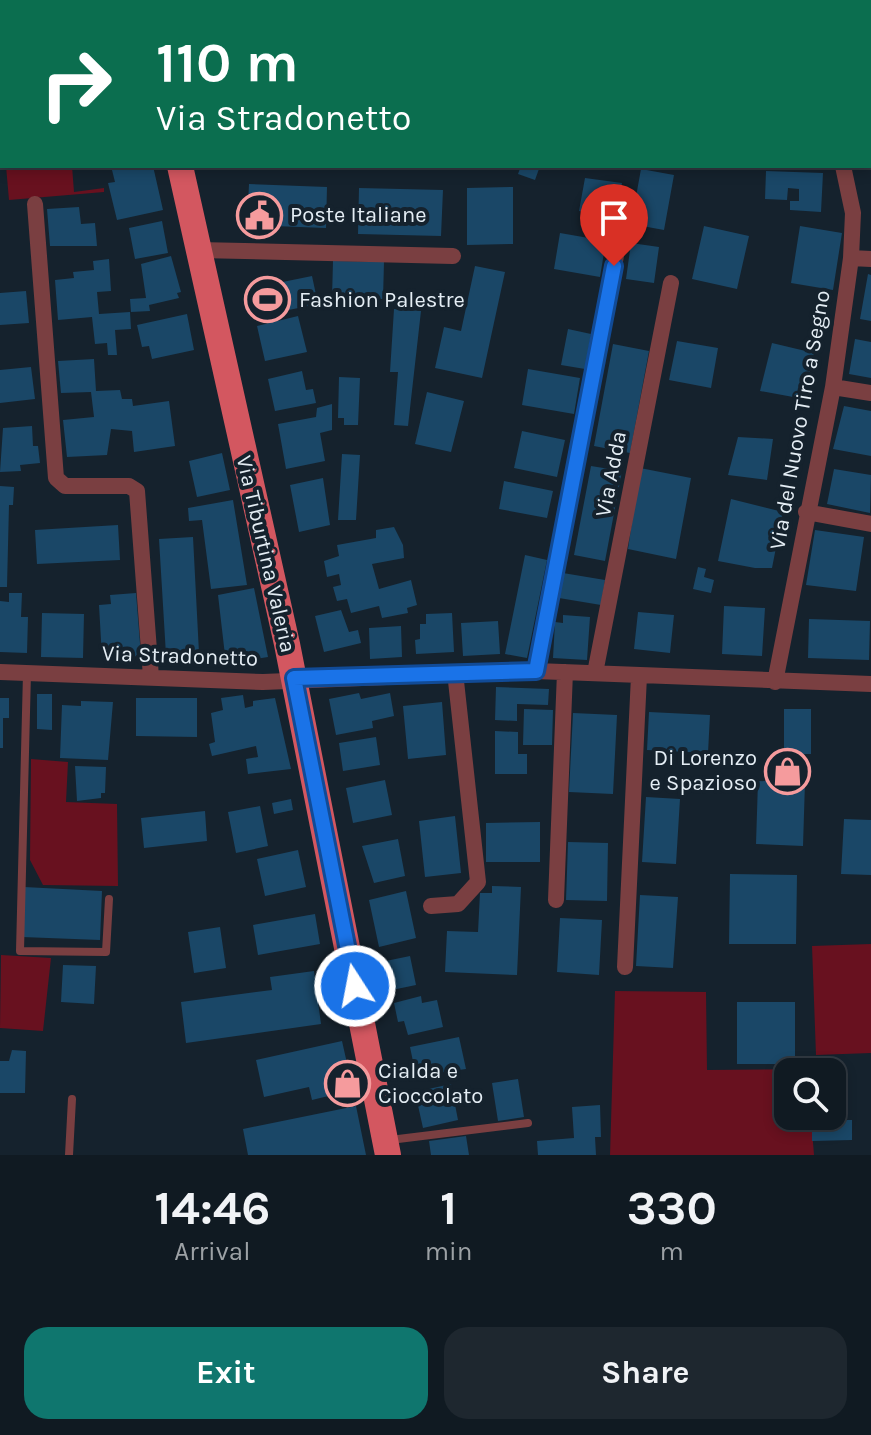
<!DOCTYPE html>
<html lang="en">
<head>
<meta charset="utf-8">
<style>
	:root { --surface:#101a22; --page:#1e272f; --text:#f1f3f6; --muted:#9ca1a5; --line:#303840; --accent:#0f766e }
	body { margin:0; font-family:Karla,sans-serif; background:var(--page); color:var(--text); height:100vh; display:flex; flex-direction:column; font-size:30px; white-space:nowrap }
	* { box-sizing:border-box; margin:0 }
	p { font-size:26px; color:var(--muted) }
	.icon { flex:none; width:44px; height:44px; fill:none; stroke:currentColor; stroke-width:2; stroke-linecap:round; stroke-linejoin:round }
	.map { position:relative; height:1155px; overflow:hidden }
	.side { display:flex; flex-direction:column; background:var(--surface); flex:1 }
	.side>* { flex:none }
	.top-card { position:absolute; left:0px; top:0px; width:872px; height:168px; box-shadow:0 4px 12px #0003,0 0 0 2px var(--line); background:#0b6e4f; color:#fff; overflow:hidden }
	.fabs { position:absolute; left:774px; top:1058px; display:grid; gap:16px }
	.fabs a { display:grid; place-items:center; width:72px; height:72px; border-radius:16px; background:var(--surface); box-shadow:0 4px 12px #0003,0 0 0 2px var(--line); font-size:40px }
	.pin { position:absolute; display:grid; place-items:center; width:68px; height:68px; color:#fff; margin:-82px -34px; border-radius:50% 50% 50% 0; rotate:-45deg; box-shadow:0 0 8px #0007 }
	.pin .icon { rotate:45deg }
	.me { position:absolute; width:88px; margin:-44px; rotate:349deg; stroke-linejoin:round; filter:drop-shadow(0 0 6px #0008) }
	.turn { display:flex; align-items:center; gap:28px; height:168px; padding:0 24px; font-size:36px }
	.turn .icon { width:104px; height:104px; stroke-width:2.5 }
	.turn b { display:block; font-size:56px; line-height:68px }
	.eta { display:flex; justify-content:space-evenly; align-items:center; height:136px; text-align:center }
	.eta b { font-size:48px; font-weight:700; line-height:56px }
	.button { display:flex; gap:16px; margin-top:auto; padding:16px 24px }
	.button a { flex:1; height:92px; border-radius:24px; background:var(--accent); color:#fff; font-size:32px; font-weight:700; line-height:92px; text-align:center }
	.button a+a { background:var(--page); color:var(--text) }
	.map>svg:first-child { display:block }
	.green { fill:#68111f }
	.building { fill:#1a4767 }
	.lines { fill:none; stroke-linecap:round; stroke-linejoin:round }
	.lane { stroke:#7a3f41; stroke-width:8 }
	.street { stroke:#7a3f41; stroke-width:16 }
	.primary { stroke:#d35760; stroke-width:26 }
	.route-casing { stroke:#114b97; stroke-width:20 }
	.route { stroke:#1a73e8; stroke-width:14 }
	.labels { text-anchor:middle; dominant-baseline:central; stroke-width:8; stroke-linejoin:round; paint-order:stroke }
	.poi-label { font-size:22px; fill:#e4edf4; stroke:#15222d; text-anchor:start }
	.street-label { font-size:22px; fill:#e4edf4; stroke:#15222d }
</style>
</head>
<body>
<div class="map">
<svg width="871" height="1155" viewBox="0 0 871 1155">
	<rect width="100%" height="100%" fill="#15222d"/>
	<path class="green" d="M6 166H72L74 192 104 188V192L9 200Z
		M31 759 68 762 66 802 117 804 118 886 43 885 30 860Z
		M871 944V1053L816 1055 812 946Z
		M1 955 51 958 43 1031 0 1028Z
		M615 991 706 992 707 1070 808 1069V1072H788V1116H811L814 1155H610Z"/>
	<path class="building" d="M111 166H153L163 210 117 220 108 183 115 182Z
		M521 166H540L535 180 518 174Z
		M641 169 674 175 664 230 631 224Z
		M766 171 823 173 821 212 790 210V201H799V189L788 188 787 200 765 199Z
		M585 178 622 183 617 217 579 211Z
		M249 184 327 187 326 228 247 225Z
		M513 187V244L467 245V188Z
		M359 188 443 190 441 236 358 234Z
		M79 207 81 224 95 223 97 246H50L47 209Z
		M162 221 168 253 135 259 129 228Z
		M704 226 749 236 737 289 692 279Z
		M800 226 842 233 833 290 791 283Z
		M560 233 606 241 600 277 554 269Z
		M631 243 659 247 654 283 626 279Z
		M171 256 181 292 177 293 179 298 149 305 150 311 131 312 130 299 146 298 141 264Z
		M109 259 111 291 97 292 99 314 130 312 131 329 115 330 117 355H108L107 343 95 344 92 317 58 320 55 280 74 278 73 272 94 270 93 261Z
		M333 261 384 262 383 299 332 298Z
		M475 266 505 272 482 378 435 368 444 327 461 331Z
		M868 274 871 275V321L860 319Z
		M312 276 318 304 264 315 258 287Z
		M26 291 29 323 0 325V293Z
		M394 309 421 311 408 426 394 425 398 372H390Z
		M187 314 194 350 152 359 149 346 142 347 137 325Z
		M298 316 307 352 265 361 257 326Z
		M568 329 591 334 585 369 561 365Z
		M855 339 871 342V378L849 374Z
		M677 341 718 348 711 388 669 380Z
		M772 343 814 353 804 399 760 391Z
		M613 344 649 351 630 453 594 446Z
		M94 359 96 391 120 390 122 399H132L133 406 169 401 175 446 134 452 132 431 111 429 107 455 67 457 63 420 94 417 91 392 61 393 58 361Z
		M31 367 35 399 0 403V370Z
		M528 369 580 378 574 414 522 405Z
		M302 371 306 390 313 389 316 403 275 411 268 379Z
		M339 377 360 378 358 425H344V418H338Z
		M427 392 464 401 451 452 415 444Z
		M332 404V430L320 433 325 461 286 469 278 424 316 417 317 408Z
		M844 406 871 411V456L833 449Z
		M32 426 33 446H38L40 463 20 465 21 471 0 472 3 428Z
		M522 431 565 440 557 477 514 468Z
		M738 437 773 439 767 480 728 475Z
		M222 453 230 490 197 497 189 461Z
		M342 454 360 455 356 520H338Z
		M591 466 622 471 605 561 574 555Z
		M640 468 691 478 676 559 628 549Z
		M834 469 871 475 870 513 827 504Z
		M323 478 330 525 299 532 290 485Z
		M504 481 553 491 547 518 499 509Z
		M0 486 14 487 13 505H9L7 587H0Z
		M731 499 783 512 772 568H755L718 561Z
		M233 500 247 585 211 589 202 520 189 521 188 508Z
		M118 525 120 560 37 564 35 530Z
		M394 527 403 545 404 558 372 564 379 589 411 580 417 605 407 608 408 613 382 618 379 606 351 613 347 599 337 601 333 587 341 585 339 574 327 577 324 561 339 556 337 545 376 538V530Z
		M815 530 864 537 856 591 806 585Z
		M193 537 199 653 166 655 159 539Z
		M525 555 547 560 527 658 505 654Z
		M698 567 706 569 704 577 714 580 711 593 693 589Z
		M563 573 605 580 601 605 559 598Z
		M254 588 268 657 226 664 218 595Z
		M9 593H22L21 617H28L27 653 0 652V601L9 602Z
		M136 593 141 656 102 658 99 605 111 604 110 595Z
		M724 606 765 608 762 656 722 654Z
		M341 610 349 632 358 630 361 643 324 652 315 616Z
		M638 612 674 615 670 653 634 649Z
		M42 613 84 614 83 658 41 657Z
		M452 613 454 652 416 654 415 640 420 639V624H426V614Z
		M563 615 590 617 587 660 553 658 555 622 563 623Z
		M809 619 870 621 869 660 808 658Z
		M498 621 500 654 463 656 461 623Z
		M401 626 402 657 370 659 369 628Z
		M496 687 549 689 548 705 517 704V721L495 720Z
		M359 693 361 699 390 693 394 716 372 721 373 728 336 735 329 699Z
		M37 694H52V730L37 729Z
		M243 695 245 708 253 706V701L275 698 291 769 248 774 246 759 258 757 256 746 212 756 209 744 215 742 211 713 223 710 221 698Z
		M0 698H9V718H3V748H0Z
		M136 698H197V737L136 736Z
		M81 701 113 702 108 760 60 758 62 705 81 706Z
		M442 702 446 755 408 759 403 706Z
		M524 709 553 710 552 745H523Z
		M784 709H811V754H784Z
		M649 712 710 715 708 753 647 750Z
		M573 713 617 715 613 794 569 792Z
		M495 731 518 732V754H527V774H495Z
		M376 737 380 765 343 771 339 743Z
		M75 766 106 767 105 793H101V798L77 801Z
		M385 780 392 815 353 823 346 788Z
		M758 781 805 782 803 846 756 844Z
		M646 797 680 799 676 864 642 862Z
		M291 799 293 810 274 814 272 803Z
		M260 806 268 846 236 853 228 812Z
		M205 811 207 841 144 848 141 818Z
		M455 816 461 873 425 877 419 821Z
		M844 819 871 820V875L841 874Z
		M540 822V862H486V823Z
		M398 839 405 876 374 883 362 846Z
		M568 842 608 843 607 901 566 900Z
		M298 850 306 887 265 896 257 859Z
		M730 874 797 875 796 944H729Z
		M492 886 521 887 517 975 445 972 447 931 478 932 480 893H492Z
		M24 887 102 891 100 940 22 937Z
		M406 891 416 938 379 947 369 900Z
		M640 895 678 897 673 968 636 966Z
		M315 914 320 944 258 955 253 925Z
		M560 918 602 920 599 975 557 972Z
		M220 927 226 968 194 973 188 932Z
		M410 956 416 985 387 991 381 962Z
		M63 965 96 966 94 1004 61 1002Z
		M314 971 321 1024 186 1043 181 1002 272 990 270 977Z
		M421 996 422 1003 437 1000 443 1027 408 1035 404 1021 398 1022 394 1003Z
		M737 1002H795V1064H737Z
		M459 1037 466 1069 416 1076 410 1047Z
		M342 1041 353 1090 312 1100 309 1087 264 1097 256 1060Z
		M12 1050 26 1051 25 1093H0V1061H9Z
		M518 1079 524 1117 498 1121 492 1083Z
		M451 1084 458 1120 423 1128 415 1092Z
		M600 1105 601 1137H595L596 1155H538L537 1141 574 1138 572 1107Z
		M356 1106 366 1155H248L243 1129Z
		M812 1120H852V1140L812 1141Z
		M466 1136 469 1155H431L429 1141Z"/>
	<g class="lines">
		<path class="lane" d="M870 152H871
			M483 166H485
			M27 673 20 951 106 952 109 899
			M390 1140 528 1123
			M69 1155 72 1099"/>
		<path class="street" d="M6 0V2
			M844 2V0
			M35 204 56 478 65 486H129L137 491 151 677
			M198 250 453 256
			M851 258 871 259
			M833 387 871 393
			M806 512 871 524
			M536 671 620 235
			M0 672 263 682 536 671 871 684
			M595 673 671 283
			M775 682 833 387 851 258 853 213 843 166
			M556 900 565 672
			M431 906 458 904 478 882 455 672
			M625 967 639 676"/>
		<path class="primary" d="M143 0 144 2
			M180 166 287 644 388 1155"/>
	</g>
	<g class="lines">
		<defs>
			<path id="route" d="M355 986 294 678 536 671 614 266"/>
		</defs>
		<use href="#route" class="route-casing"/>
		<use href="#route" class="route"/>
	</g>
	<defs>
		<symbol id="civic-ring" viewBox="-11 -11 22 22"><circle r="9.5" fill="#15222d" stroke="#f59b9d" stroke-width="1.5"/><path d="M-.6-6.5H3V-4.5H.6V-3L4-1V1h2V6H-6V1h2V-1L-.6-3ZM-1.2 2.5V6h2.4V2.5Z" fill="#f59b9d"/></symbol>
		<symbol id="stadium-ring" viewBox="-11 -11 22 22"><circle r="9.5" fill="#15222d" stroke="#f59b9d" stroke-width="1.5"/><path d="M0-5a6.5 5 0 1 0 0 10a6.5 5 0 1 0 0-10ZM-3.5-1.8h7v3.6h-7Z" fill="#f59b9d"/></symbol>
		<symbol id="shop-ring" viewBox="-11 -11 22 22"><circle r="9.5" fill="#15222d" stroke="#f59b9d" stroke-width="1.5"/><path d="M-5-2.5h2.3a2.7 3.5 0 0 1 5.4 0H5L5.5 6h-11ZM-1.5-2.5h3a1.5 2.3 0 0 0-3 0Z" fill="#f59b9d"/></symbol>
	</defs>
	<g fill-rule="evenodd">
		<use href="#civic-ring" x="234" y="190" width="51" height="51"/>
		<use href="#stadium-ring" x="242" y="274" width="51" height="51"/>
		<use href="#shop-ring" x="762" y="746" width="51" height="51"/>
		<use href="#shop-ring" x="322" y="1058" width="51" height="51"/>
	</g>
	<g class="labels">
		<g class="poi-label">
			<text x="290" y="215">Poste Italiane</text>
			<text x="299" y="300">Fashion Palestre</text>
			<text x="757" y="758" text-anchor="end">Di Lorenzo<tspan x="757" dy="25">e Spazioso</tspan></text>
			<text x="378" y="1071">Cialda e<tspan x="378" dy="25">Cioccolato</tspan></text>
		</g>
		<g class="street-label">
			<text transform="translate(800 420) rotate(-80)">Via del Nuovo Tiro a Segno</text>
			<text transform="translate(611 474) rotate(-79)">Via Adda</text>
			<text transform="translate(266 554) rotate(77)">Via Tiburtina Valeria</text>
			<text transform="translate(180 656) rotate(2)">Via Stradonetto</text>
		</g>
	</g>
</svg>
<div class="fabs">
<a><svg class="icon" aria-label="search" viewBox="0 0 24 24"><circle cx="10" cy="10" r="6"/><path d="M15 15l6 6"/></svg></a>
</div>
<div class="pin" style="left:614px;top:266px;background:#d93025"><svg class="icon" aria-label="arrive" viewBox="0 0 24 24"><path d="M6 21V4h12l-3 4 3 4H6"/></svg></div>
<svg class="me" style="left:355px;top:986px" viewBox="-20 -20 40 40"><circle r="17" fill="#1a73e8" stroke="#fff" stroke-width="3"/><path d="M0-11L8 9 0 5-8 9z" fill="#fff"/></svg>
<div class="top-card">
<div class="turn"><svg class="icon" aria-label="right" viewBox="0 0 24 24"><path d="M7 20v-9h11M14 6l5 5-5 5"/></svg><div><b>110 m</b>Via Stradonetto</div></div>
</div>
</div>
<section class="side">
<div class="eta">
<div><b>14:46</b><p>Arrival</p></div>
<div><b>1</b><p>min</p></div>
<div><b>330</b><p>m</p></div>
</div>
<div class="button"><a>Exit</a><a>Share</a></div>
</section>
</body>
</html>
